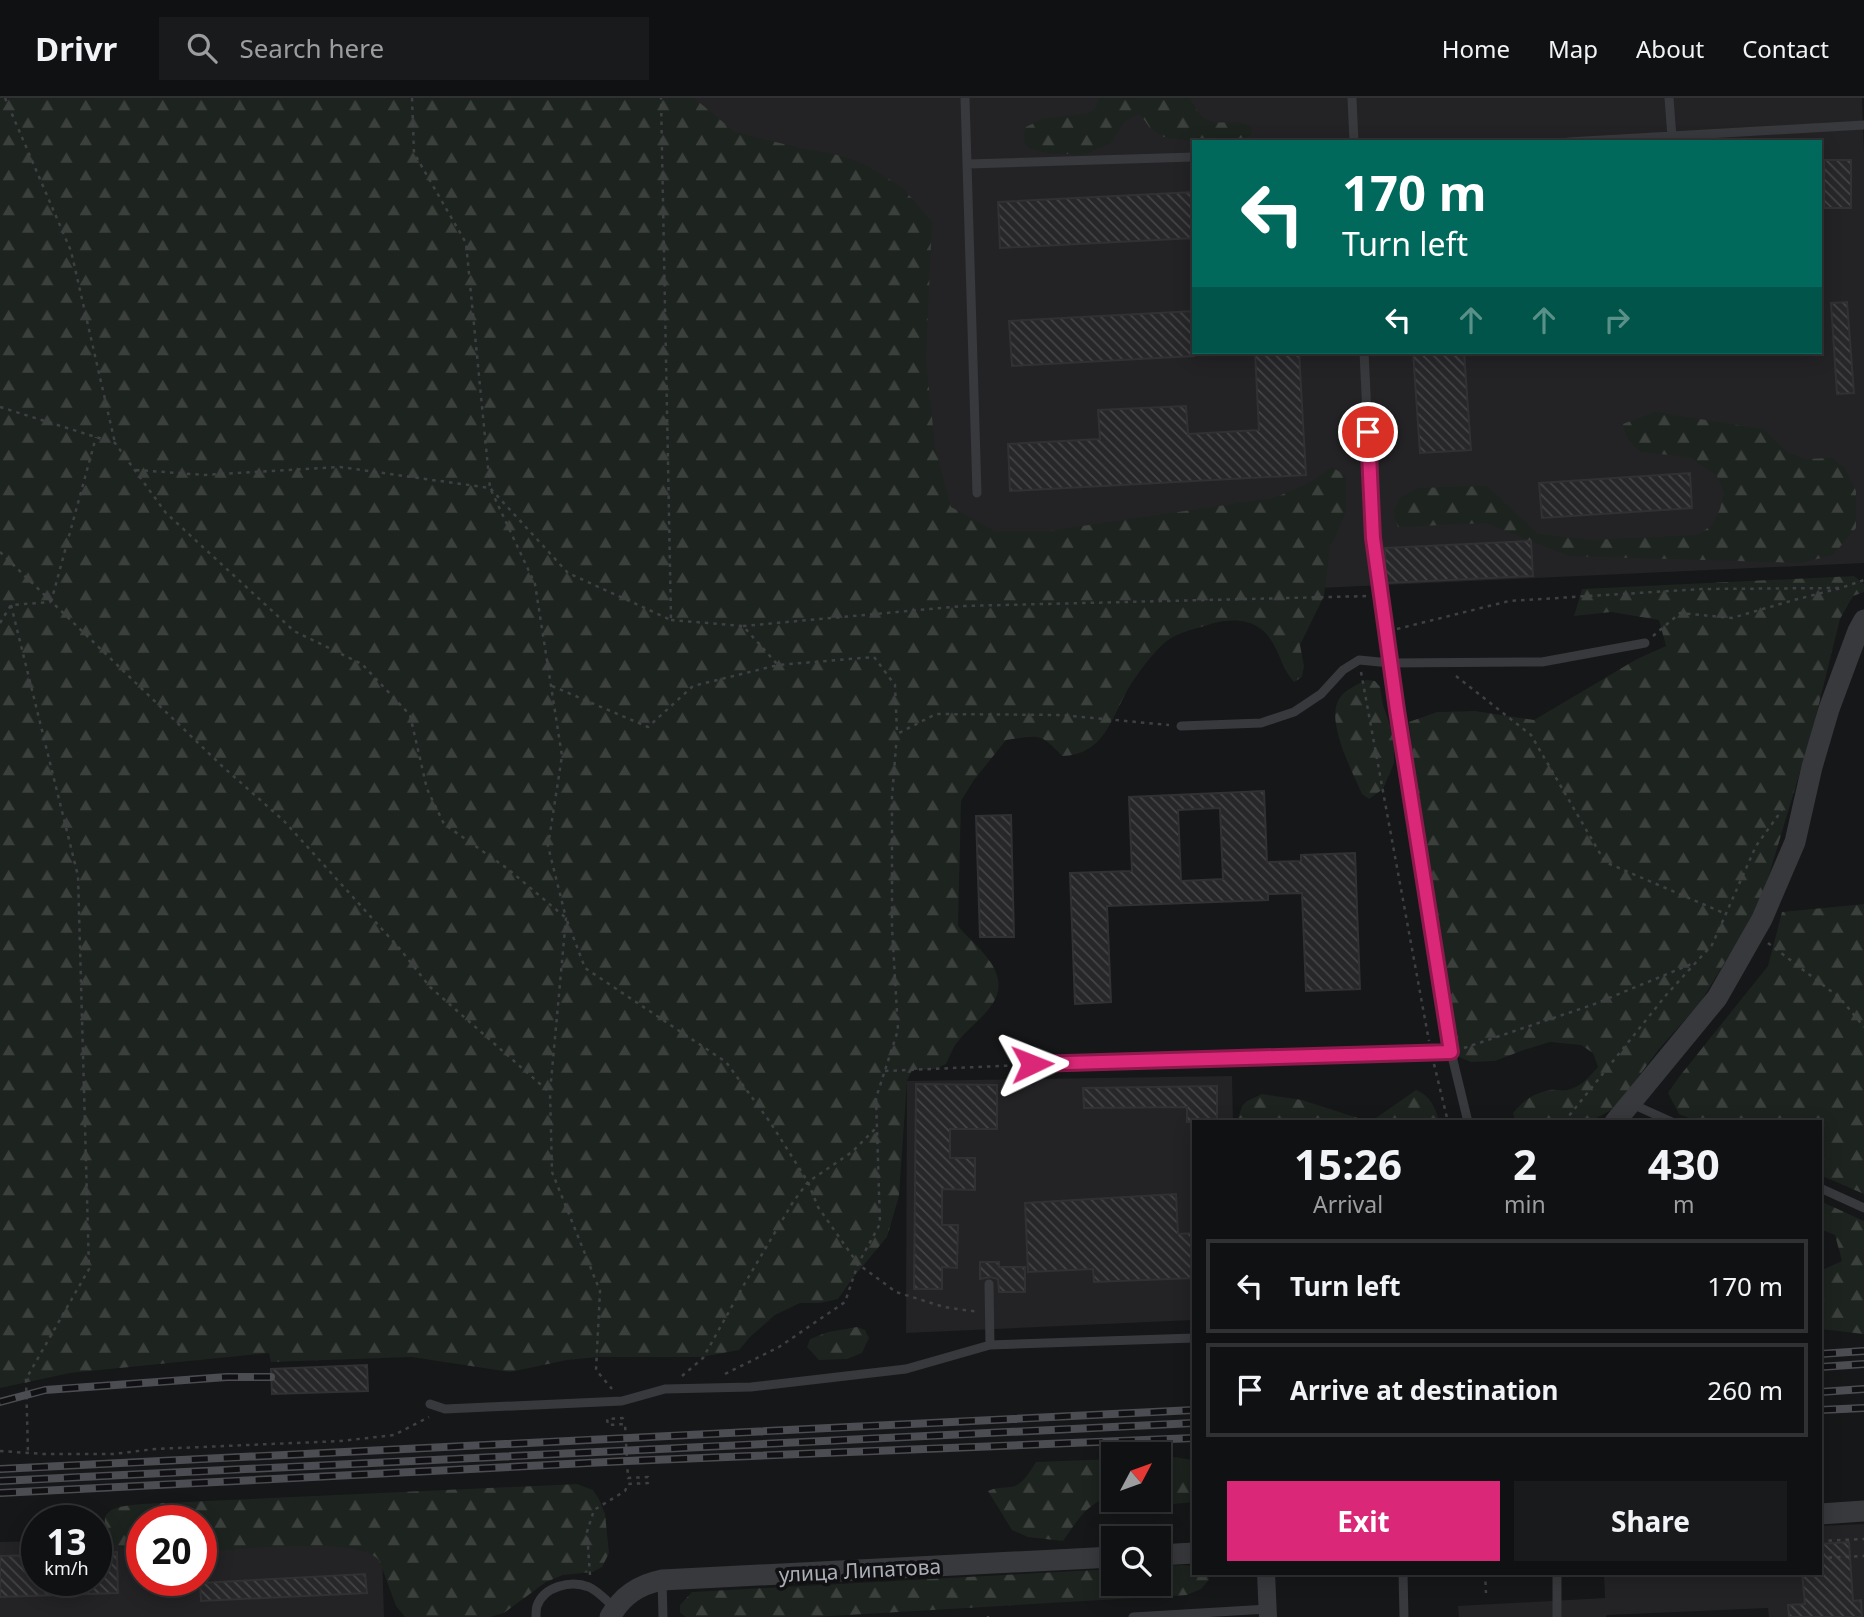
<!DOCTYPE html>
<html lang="en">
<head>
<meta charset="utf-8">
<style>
	:root { --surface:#101112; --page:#191a1b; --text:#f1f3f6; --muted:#9c9d9f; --line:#303132; --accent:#db2777 }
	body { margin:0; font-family:"Noto Sans",sans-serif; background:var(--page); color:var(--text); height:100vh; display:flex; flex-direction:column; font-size:26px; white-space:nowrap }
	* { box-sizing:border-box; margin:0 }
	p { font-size:23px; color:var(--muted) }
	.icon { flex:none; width:38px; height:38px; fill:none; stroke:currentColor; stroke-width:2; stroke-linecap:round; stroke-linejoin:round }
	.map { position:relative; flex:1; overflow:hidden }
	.side { position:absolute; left:1192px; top:1022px; width:630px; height:455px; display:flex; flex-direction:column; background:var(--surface); border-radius:0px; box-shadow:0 4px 18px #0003,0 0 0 2px var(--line) }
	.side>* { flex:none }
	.hud { position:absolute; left:1192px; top:42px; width:630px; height:214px; border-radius:0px; box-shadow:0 4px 18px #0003,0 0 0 2px var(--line); background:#00695c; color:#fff; overflow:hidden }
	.needle { width:46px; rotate:49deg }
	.buttons { position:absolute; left:1101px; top:1344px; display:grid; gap:14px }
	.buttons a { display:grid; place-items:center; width:70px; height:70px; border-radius:0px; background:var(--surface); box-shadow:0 4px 18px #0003,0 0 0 2px var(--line); font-size:35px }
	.speed { position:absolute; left:21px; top:1407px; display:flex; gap:14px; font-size:35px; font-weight:700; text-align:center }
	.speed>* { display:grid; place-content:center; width:91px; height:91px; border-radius:50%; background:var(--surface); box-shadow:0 4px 18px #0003,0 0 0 2px var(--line); line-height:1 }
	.speed small { font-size:18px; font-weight:400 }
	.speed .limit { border:10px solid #d22; background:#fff; color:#111 }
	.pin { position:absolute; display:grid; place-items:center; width:60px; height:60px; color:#fff; margin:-30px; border:4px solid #fff; border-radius:50%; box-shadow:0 2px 7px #0007 }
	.me { position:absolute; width:77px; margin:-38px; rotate:88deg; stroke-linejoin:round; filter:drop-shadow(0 0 5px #0008) }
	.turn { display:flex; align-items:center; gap:24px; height:147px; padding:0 35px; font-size:32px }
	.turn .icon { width:91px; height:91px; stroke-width:2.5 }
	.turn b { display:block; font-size:49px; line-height:60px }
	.lanes { display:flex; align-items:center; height:66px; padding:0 35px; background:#0003; justify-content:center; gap:35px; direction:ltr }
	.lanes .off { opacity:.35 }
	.eta { display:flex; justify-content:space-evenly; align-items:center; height:119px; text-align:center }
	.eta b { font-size:42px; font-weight:700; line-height:49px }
	.cta { display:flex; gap:14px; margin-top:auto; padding:14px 35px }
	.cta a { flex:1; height:80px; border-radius:0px; background:var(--accent); color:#fff; font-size:28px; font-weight:700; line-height:80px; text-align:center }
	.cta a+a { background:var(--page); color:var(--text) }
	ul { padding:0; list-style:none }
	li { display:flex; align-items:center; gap:21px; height:94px; margin:0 14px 10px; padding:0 21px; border:4px solid var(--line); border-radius:0px }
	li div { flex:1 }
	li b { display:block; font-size:26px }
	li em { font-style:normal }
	header { display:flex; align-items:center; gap:42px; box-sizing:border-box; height:98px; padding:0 35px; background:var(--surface); border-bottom:2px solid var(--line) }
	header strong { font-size:33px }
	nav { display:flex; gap:38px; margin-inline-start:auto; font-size:24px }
	.search { width:490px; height:63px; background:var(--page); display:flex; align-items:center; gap:18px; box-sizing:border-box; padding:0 24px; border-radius:0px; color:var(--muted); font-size:26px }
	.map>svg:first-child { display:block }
	.built { fill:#232325; fill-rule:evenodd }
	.forest { fill:url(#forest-firs) }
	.building { fill:url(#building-back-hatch); stroke:#313134; stroke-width:2; fill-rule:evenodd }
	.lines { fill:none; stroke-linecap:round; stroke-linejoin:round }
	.path { stroke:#3e4044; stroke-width:2.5; stroke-dasharray:3.5 5; stroke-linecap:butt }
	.service { stroke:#38393d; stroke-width:9 }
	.minor { stroke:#38393d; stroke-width:18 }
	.tertiary { stroke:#38393d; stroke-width:21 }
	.rail-casing { stroke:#4b4d52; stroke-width:8 }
	.rail { stroke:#111113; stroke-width:5; stroke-dasharray:16; stroke-linecap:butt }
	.route-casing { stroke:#8e194d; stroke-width:18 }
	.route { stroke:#db2777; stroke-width:12 }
	.labels { text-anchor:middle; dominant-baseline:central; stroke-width:7; stroke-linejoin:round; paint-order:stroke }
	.street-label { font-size:21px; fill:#aaaeb7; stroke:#111113 }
</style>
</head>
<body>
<header>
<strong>Drivr</strong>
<div class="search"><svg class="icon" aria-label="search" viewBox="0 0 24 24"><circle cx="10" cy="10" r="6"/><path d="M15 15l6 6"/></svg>Search here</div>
<nav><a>Home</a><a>Map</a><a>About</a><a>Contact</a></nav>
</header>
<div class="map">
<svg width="1864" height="1519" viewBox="0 0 1864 1519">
	<defs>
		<pattern id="forest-firs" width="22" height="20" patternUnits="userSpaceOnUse" patternTransform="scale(1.75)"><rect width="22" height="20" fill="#1d231e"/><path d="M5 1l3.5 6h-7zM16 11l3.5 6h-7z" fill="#3b403c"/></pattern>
		<pattern id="building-back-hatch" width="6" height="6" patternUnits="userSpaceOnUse" patternTransform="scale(1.75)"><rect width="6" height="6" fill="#272729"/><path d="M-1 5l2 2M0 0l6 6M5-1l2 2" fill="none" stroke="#444446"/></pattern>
	</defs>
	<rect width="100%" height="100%" fill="#161718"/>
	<path class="built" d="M675 0H1862L1864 56V465L682 519ZM1194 44H1820V254H1194Z
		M1232 978 1233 1024H1194L1193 1222 906 1235 907 983Z
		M381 1426 384 1519H0V1444L37 1443V1482H96V1440L142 1438V1482H201V1435Z
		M1864 1426V1519H1769L1768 1510 1607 1517 1606 1519H1459L1458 1508 1605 1500 1604 1475H1820V1428Z"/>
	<path class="forest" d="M0 0H694L735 34 800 50 834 56 862 65 902 89 932 124 926 261 935 349 951 409 995 433H1048L1274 400 1309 385 1332 369 1346 378V413L1330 451 1324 498 1300 547 1304 568 1302 579 1294 584C1279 568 1279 545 1261 531 1248 521 1229 521 1214 525 1196 531 1175 534 1161 548 1149 560 1137 576 1128 591 1111 621 1104 657 1062 658 1039 633 1039 638 1006 642L974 682 961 703 958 828C968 840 982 851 991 865 1014 901 979 918 959 942 953 949 950 958 946 966L935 971 912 972 907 983 899 1098 887 1139 852 1181 838 1201 820 1205H800L775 1217 750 1239 739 1252 702 1259H599L567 1262 510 1274 412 1259 271 1264 269 1255 70 1275 0 1290Z
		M1099 0H1190C1194 6 1197 14 1203 19 1217 31 1238 18 1252 29L1251 37 1239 44H1198L1164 39 1150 30 1140 16 1125 23 1110 46 1086 56H1050L1031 51 1025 46 1024 37 1026 29 1042 21 1089 15 1096 10Z
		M1655 314 1763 331 1788 355 1805 361 1832 360 1845 370 1856 393V430L1833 457 1801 465 1569 458 1485 425 1398 429 1393 413 1401 399 1418 390 1487 388 1538 436 1591 442 1698 437 1712 427 1720 411 1724 395 1717 378 1690 359 1640 354 1628 342 1623 326Z
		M1854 478 1864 486V494L1853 498 1840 521 1812 634 1760 807 1700 905 1659 951 1615 1010 1589 1024H1516L1513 1015C1523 1002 1535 995 1550 992 1556 991 1562 993 1567 992 1580 990 1590 978 1598 969L1593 955 1581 947 1550 944 1521 953 1495 963 1471 964 1459 959 1413 659 1409 624 1437 614 1475 613 1534 622 1637 561 1666 548 1659 522 1611 514 1574 518 1582 491Z
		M1366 582 1375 583 1380 589 1383 607 1394 638V665L1383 691 1369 701 1362 696C1353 675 1325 623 1339 601 1344 592 1357 587 1366 582Z
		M1864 806V1096L1820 1077V1024H1698L1679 1016 1668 995 1679 979 1768 868 1782 814Z
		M1416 992C1430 997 1436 1010 1439 1024H1237L1242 1008 1247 1003 1262 996 1302 1002 1364 1022H1373Z
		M1820 1103 1864 1123V1236L1820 1231V1173L1842 1163 1835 1137 1820 1131Z
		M857 1229 865 1232 869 1240 862 1255 847 1261 819 1262 807 1249 810 1241 828 1234Z
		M1159 1359H1173L1193 1362V1404L1174 1406 1159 1400Z
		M1113 1361V1396C1085 1408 1080 1419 1063 1443L1028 1439 1012 1432 988 1393C997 1389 1002 1390 1011 1389 1023 1387 1030 1373 1036 1364Z
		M577 1386 593 1392 599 1401 605 1416 609 1455 602 1469 593 1474 563 1477 546 1484 504 1515 490 1519H405L396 1508 379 1462C356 1437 237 1452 201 1454V1423H142V1457H139C131 1454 119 1450 113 1445 112 1444 108 1436 108 1435 95 1408 124 1408 142 1406Z
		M1183 1467 1193 1468 1194 1475H1207L1209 1482 1201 1491 1187 1497 813 1519H686L680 1515V1507L692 1494 1113 1471V1486H1158L1159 1468Z"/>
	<path class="building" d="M1824 62H1851V110H1824Z
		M1194 94V140L1000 150 998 104Z
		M1847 204 1854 295 1837 296 1831 205Z
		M1194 213V258L1012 268 1009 223Z
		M1255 254H1299L1306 377 1010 393 1008 346 1100 341 1098 312 1186 308 1188 336 1259 332Z
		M1413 254H1464L1471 352 1420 355Z
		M1690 375 1692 410 1542 420 1539 385Z
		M1531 443 1533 478 1386 485 1385 450Z
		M1264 693 1267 764 1301 763V757L1355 755 1360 891 1306 893 1302 795 1268 796V802L1107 808 1111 904 1075 906 1070 775 1132 773 1129 699ZM1220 710 1223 781 1181 783 1178 712Z
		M1011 717 1014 839H980L976 718Z
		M916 986 997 987V1031H950V1060H975V1092L942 1091V1127H958L957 1170 942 1169V1191H914Z
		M1217 988V1024H1187V1009L1084 1010 1083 990Z
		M1176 1096 1178 1136 1194 1135V1180L1094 1184 1093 1171 1028 1174 1025 1105Z
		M980 1164H999V1169H1025V1194H999L998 1181 990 1179 980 1181Z
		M367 1267 368 1293 272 1296 271 1271Z
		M1849 1444 1853 1503 1861 1502 1862 1519H1789L1788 1507 1805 1506 1802 1475H1820V1446Z
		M117 1454 118 1495 0 1499V1458L37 1457V1482H96V1455Z
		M365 1476 367 1495 201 1503 200 1485Z"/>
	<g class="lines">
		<path class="path" d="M5 0 71 153 115 345
			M412 0 414 55 466 145 490 390 535 486 562 658 548 748 566 820 550 994 552 1074 600 1193 596 1272 612 1291
			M0 309 115 345 166 415 294 533 362 566 410 617 427 691 444 726 508 771 566 820 585 870 726 964 770 1024 808 1084 818 1109 858 1166 896 1194 944 1209 979 1214
			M136 372 205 377 340 369 490 390 568 475 671 522 661 0
			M0 454 222 668 284 723 400 851 430 889 548 993
			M51 504 96 339
			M11 507 78 778 89 1171 26 1281 28 1355
			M671 522 743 528 778 567 874 559 895 587 897 635
			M0 525 11 507 51 504
			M743 528 963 508 1370 498
			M1397 531 1509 503 1702 491 1841 490
			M1653 538 1680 515 1732 520 1794 502 1841 490 1864 482
			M1361 574 1429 943
			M1456 578 1531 637 1605 764 1726 816
			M552 588 648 629 693 588 778 567
			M1768 845 1840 900 1864 929
			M1464 950 1592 907 1694 865
			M1434 966 1448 1024
			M885 973 1022 967
			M1564 1024 1667 896 1712 847 1756 748 1782 712
			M725 1276 779 1249 845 1204 858 1166 880 1126 876 1000 898 932 892 829V699L897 636 936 616 1061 617 1169 627
			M682 1278 703 1260 745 1185 793 1104 808 1084 852 1054 877 1029
			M0 1353 43 1356H113L155 1351 341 1343 394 1337 429 1319
			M1820 1443 1864 1441
			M1820 1460 1864 1458
			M1485 1475 1486 1495
			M590 1477 587 1434 594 1412 625 1393 628 1386 648 1385V1379L628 1380 625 1326 608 1327 607 1321 623 1320V1315
			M988 1518V1519"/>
		<path class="service" d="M965 0 977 395
			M1352 0 1354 44
			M1669 0 1672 39
			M1568 44 1864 27
			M968 66 1194 59
			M1364 254 1373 440 1397 612 1451 954 1468 1024
			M1181 628 1261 625 1294 614 1321 596 1343 572 1359 562 1390 565 1542 564 1645 545
			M1032 966 1451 954
			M1632 1006 1672 1024
			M1820 1090 1864 1110
			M989 1186 990 1247
			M430 1306 445 1311 622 1303 665 1291 751 1289 906 1271 990 1247 1194 1240
			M1403 1475 1404 1519
			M662 1482 663 1519
			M536 1519C536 1515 536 1511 537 1508 544 1488 571 1482 589 1489 598 1493 607 1503 615 1510
			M1133 1519 1268 1511
			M1557 1519V1475"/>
		<path class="minor" d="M1266 1475 1268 1519"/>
		<path class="tertiary" d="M1615 1024 1717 900 1762 821 1795 744 1812 669 1829 611 1858 533 1864 522
			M1820 1416 1864 1413
			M1158 1457 1194 1455
			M610 1519C622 1498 638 1487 662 1482L1113 1459"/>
		<defs>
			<path id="rail" d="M1820 1256 1864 1253
				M1820 1269 1864 1266
				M1820 1294 1864 1291
				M0 1304 45 1292 227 1279H271
				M1820 1312 1864 1310
				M0 1371 1194 1312
				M0 1383 1194 1325
				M0 1395 627 1363 1194 1340"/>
		</defs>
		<use href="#rail" class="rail-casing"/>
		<use href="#rail" class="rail"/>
	</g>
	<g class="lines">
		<defs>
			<path id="route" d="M1032 966 1451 954 1397 612 1373 440 1368 334"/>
		</defs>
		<use href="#route" class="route-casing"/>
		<use href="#route" class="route"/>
	</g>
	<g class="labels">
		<g class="street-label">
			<text transform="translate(860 1472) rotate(-3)">улица Липатова</text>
		</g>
	</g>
</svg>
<div class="buttons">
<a><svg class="needle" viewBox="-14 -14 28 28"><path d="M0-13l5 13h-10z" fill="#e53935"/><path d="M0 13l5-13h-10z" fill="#9c9d9f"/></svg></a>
<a><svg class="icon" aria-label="search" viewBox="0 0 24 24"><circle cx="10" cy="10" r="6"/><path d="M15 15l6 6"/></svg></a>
</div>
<div class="speed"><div>13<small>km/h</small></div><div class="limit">20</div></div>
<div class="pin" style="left:1368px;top:334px;background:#d93025"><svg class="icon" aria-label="arrive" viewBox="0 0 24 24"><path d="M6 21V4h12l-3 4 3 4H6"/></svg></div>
<svg class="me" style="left:1032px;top:966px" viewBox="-20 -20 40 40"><path d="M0-17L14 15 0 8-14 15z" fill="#db2777" stroke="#fff" stroke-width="4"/></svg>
<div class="hud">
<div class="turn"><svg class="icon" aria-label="left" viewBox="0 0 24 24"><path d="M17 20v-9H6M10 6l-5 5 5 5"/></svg><div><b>170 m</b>Turn left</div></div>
<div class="lanes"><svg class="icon" aria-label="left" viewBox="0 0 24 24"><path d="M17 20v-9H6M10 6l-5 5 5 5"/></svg><svg class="icon off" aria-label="ahead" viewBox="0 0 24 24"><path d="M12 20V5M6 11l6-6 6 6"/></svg><svg class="icon off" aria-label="ahead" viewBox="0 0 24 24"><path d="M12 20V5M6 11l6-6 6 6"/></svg><svg class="icon off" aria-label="right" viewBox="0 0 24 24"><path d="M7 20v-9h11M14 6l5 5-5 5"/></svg></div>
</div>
<section class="side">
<div class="eta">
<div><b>15:26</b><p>Arrival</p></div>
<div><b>2</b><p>min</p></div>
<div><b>430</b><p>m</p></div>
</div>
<ul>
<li><svg class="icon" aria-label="left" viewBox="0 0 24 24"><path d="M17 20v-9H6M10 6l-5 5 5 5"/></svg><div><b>Turn left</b></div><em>170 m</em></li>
<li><svg class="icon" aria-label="arrive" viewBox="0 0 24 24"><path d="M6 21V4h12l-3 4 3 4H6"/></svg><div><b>Arrive at destination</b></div><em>260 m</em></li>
</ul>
<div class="cta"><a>Exit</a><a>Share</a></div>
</section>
</div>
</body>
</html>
